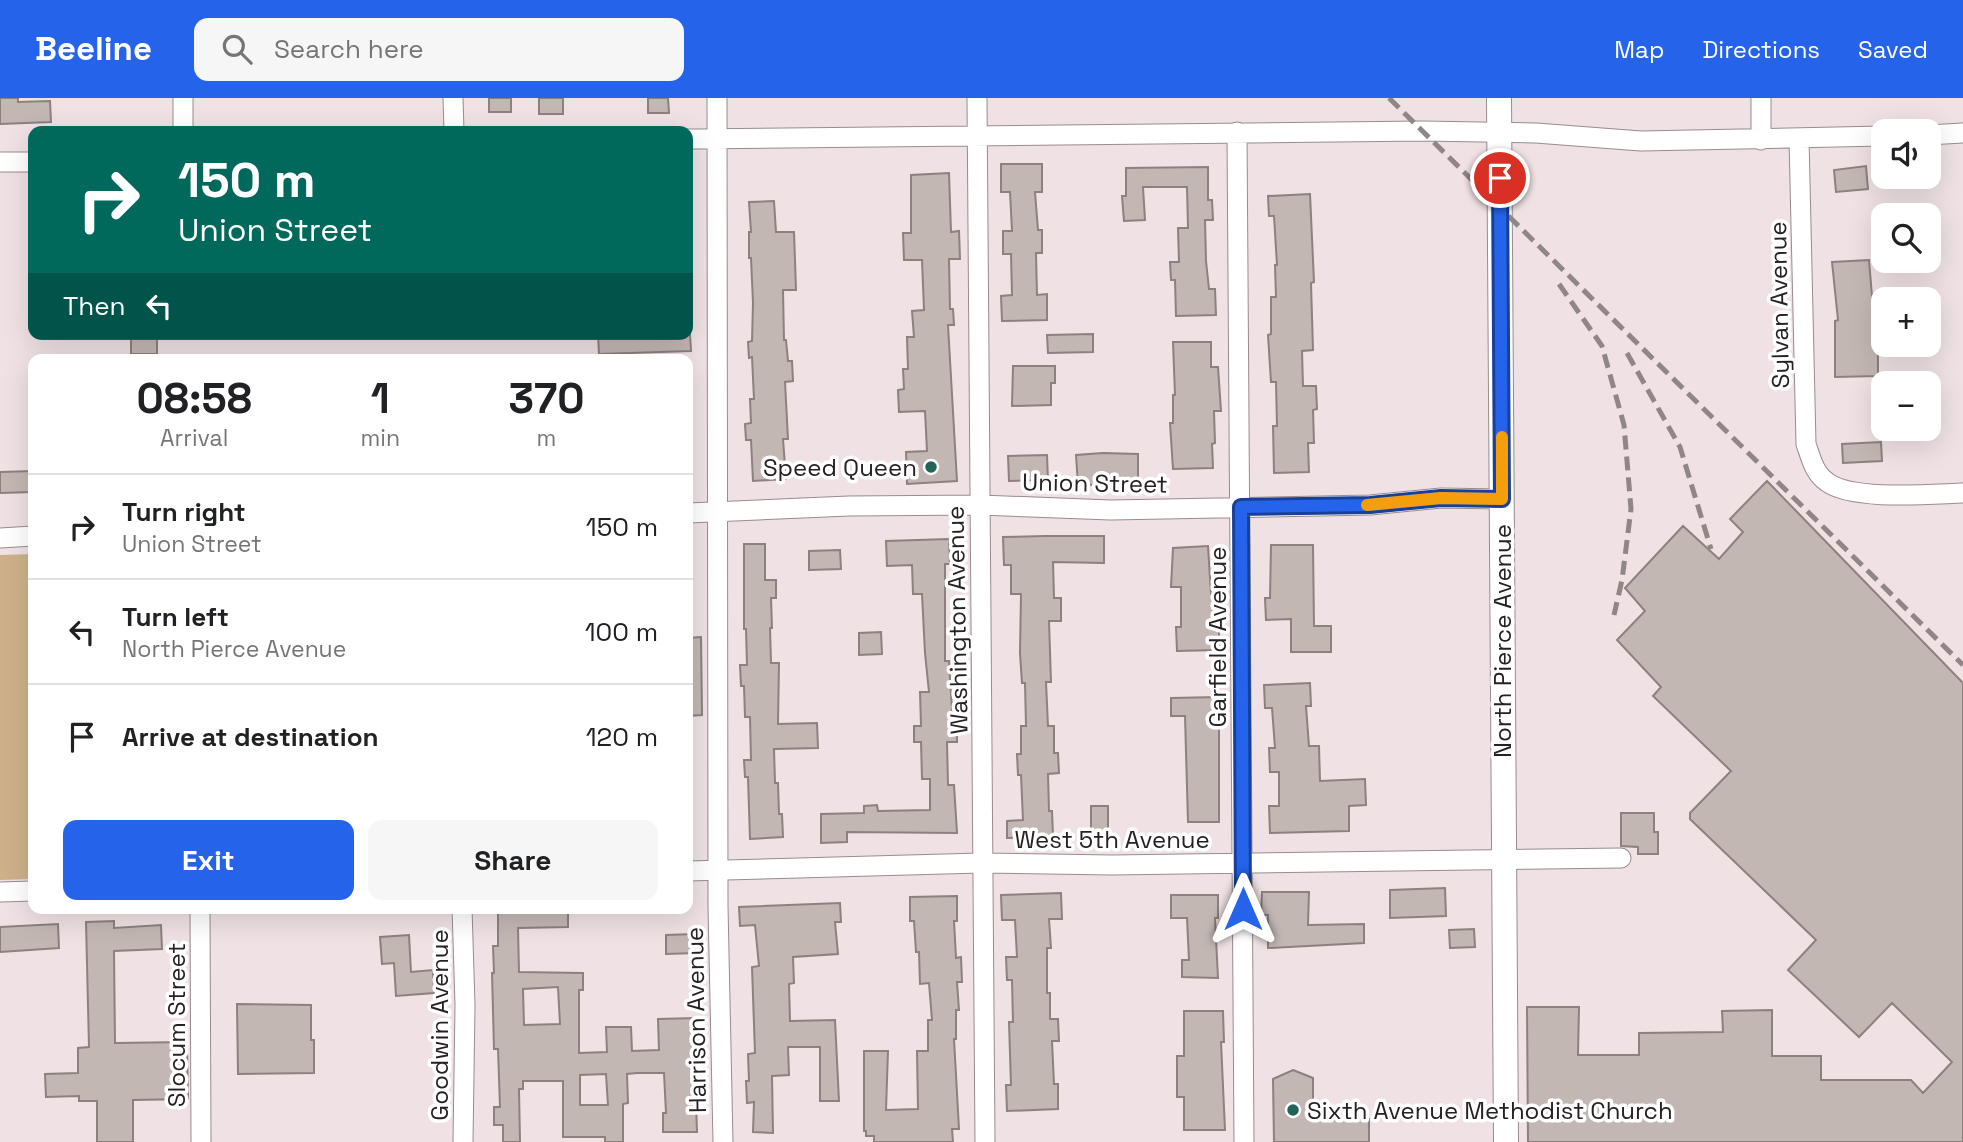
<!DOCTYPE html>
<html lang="en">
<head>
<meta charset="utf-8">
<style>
	:root { --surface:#fff; --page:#f6f6f6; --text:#202124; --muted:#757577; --line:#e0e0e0; --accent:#2563eb }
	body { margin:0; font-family:"Space Grotesk",sans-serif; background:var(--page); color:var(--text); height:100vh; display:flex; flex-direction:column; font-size:26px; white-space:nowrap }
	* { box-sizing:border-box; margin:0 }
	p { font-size:23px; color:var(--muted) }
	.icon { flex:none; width:38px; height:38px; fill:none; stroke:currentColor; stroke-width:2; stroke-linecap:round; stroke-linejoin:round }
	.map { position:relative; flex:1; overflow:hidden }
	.side { position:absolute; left:28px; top:256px; width:665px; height:560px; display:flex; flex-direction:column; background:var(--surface); border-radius:14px; box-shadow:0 7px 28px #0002 }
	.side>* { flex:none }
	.banner { position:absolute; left:28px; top:28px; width:665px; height:214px; border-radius:14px; box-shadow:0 7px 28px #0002; background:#00695c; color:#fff; overflow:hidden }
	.buttons { position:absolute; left:1871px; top:21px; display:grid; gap:14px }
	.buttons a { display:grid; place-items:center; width:70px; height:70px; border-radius:14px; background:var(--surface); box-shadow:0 7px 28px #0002; font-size:35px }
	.pin { position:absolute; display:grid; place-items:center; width:60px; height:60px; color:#fff; margin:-30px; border:4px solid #fff; border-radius:50%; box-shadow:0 2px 7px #0007 }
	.me { position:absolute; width:77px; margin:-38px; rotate:0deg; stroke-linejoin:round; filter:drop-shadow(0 0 5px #0008) }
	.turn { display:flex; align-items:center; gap:24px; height:147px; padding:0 35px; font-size:32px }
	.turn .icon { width:91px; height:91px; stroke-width:2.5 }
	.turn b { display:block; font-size:49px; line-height:60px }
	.then { display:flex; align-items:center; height:66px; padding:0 35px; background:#0003; gap:14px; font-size:26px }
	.eta { display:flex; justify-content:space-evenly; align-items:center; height:119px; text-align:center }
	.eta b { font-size:42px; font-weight:700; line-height:49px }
	.button { display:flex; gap:14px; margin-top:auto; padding:14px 35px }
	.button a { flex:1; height:80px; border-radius:14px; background:var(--accent); color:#fff; font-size:28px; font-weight:700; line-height:80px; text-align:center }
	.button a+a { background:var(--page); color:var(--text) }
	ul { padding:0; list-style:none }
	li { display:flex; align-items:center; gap:21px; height:105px; padding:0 35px; border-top:2px solid var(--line) }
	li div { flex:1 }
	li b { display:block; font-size:26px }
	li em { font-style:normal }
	header { display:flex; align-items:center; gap:42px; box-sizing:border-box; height:98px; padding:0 35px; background:var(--accent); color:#fff }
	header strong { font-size:33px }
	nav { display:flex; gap:38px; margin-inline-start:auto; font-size:24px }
	.search { width:490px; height:63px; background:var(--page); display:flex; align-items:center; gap:18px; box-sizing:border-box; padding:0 24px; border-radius:14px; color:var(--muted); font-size:26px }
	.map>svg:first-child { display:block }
	.green { fill:#ceb18b }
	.building { fill:#c3b7b3; stroke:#8d817e; stroke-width:2; fill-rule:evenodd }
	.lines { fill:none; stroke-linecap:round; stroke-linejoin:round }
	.minor-casing { stroke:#988c8e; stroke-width:21 }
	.tertiary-casing { stroke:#988c8e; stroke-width:26 }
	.minor { stroke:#fff; stroke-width:19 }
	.tertiary { stroke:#fff; stroke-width:24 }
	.rail { stroke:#8f8688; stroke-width:5; stroke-dasharray:14 7; stroke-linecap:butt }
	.route-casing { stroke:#184099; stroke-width:18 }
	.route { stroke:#2563eb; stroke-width:12 }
	.slow { stroke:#f59e0b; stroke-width:12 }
	.poi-dot { fill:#206558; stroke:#fff; stroke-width:2.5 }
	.labels { text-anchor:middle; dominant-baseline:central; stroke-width:7; stroke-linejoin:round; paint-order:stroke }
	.street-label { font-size:24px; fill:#262122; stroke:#fff }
	.poi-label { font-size:24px; fill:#262122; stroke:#fff; text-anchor:end }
</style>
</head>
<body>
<header>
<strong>Beeline</strong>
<div class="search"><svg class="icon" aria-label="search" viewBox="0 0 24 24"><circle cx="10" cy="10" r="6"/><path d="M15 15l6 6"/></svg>Search here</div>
<nav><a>Map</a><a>Directions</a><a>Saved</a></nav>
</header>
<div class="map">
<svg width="1963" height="1044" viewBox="0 0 1963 1044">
	<rect width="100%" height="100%" fill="#efe1e4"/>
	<path class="green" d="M33 456V496L29 497 30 510 33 511V781L0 782V457Z"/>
	<path class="building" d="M0 0H18V4L50 3 51 24 0 26Z
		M489 0H511V14H489Z
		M539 0H563V16H539Z
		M648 0H668L669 15H648Z
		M1001 66H1042V94H1035L1038 132H1042V155H1036L1037 197 1047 196V222L1002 223 1001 198 1012 197 1011 156H1003V133H1012L1010 94H1001Z
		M1866 68 1868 91 1836 94 1834 72Z
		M1208 69V102H1212L1213 122H1205L1206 163 1209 191H1215L1216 217 1176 218 1175 182H1171L1170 164H1179L1178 130H1188L1187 89H1143L1145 122 1124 123 1122 98H1126V70Z
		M949 75 951 134 959 133 960 161H949L950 211H953L954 227H948L957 383 907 386 906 354 927 353 925 313 899 314 898 292 904 291 903 271H908L907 239H914L912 213 924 212 922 162H904L903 135H911V77Z
		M1310 96 1314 184 1311 185 1313 252 1302 253 1303 288H1316L1317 311 1313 312 1314 345H1308L1309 374 1274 375 1273 328H1277L1276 284H1271L1268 237 1271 236V199H1276L1275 167H1277L1274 118H1269L1268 98Z
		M774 103 776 134H794L796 192H783L784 242H786L788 263H792L793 283 785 284 788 341H783L786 381 753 383 751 342H746L745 326 751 325 750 301H754L752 259 749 260 748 244 752 243 753 205 751 160H749V134H751L749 104Z
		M1869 162 1874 222H1878V278L1835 279V223L1838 222 1832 164Z
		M131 236H157V256H131Z
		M621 236V240L690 236 691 253 599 256 598 237Z
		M1093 236V254L1048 255 1047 237Z
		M1173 244H1211V269H1218L1221 313H1214L1215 345 1212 346 1213 370 1173 371 1170 325H1173V297H1175Z
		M1013 268H1055V285H1051V307L1012 308Z
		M1881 344 1882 363 1843 365 1842 346Z
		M1103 355 1138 356V386L1078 387 1076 357Z
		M1047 357 1048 382 1009 383 1008 358Z
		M33 373V394L0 395V374Z
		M1767 383 1963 585V1044H1528L1527 909H1579L1578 957H1639V935L1723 934 1722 913 1772 912V958H1821V982H1911L1923 995 1952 964 1892 905 1859 939 1788 872 1816 842 1690 721V715L1731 673 1653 598 1661 589 1617 542 1645 513 1625 490 1683 428 1719 461 1743 434 1730 421Z
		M1045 438H1104V465L1053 464 1054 500H1061V523H1049L1051 584H1046L1048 628H1054V655H1058L1059 675 1048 676 1049 713H1052L1053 739 1007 740V723L1023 722 1021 677H1018L1017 656H1021V628H1026L1025 585H1022L1020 555 1021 496H1011V467H1004L1003 439Z
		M949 441 950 466H945V563H949L953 628H957V644H947L948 687H954L957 735 847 734V744L821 745V716L864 715V708L877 707 878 713 930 712V681H922L921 644H914V628H921L920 594H929L925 555 922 496H913L912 467 887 468 886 443Z
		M744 446H765V482H776V500H771L772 530H770L771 565H779L778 626 817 625 818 650 774 651 775 685H778L779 716H782L783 739 750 741 748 679H745L744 662H751L750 619H745L744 588H741L740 567H747L746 531H744Z
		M1271 447H1313L1314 528H1331V554H1291V521L1266 522 1265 500H1270Z
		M1208 448 1211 496H1216V528L1219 527V552L1177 553 1176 529H1181V489H1171L1173 450Z
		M840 452 841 471 809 472V453Z
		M881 534 882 556 859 557V535Z
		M701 539 702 617 688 618V540Z
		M1310 585 1311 608H1306L1309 648H1319L1320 683 1365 681 1366 707 1349 708V733L1270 735 1269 708H1279V674H1270L1269 650H1275L1272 610H1265L1264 587Z
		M1219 599V724H1188L1185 618H1171V600Z
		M1091 708H1108V737H1091Z
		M1621 715H1654V734H1658V756H1638V749L1621 748Z
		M1445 790 1446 818 1390 820V792Z
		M1262 794H1309L1308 827 1364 826V845L1268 850V817H1261Z
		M1061 795 1062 821H1049L1051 850H1047V895H1050V921H1058L1059 943H1052L1054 986H1058V1011L1007 1013 1006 987H1011L1009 924H1013L1012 882H1007L1006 859H1017L1015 822H1002L1001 797Z
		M1171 797H1218V820H1215L1218 880 1182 879V862H1189L1187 820H1171Z
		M957 798V823H954L956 860 961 859 962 884H957L959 912H956V941H954L959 1031H952L953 1044H874V1038H866V1033H864V953H888L886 1012 918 1011 917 953H928V922H932L929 885 920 886 919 854H916L914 823H910V799Z
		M840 805 841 824H835L838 856 793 859 794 885 789 886 790 923 835 922 839 1003H820V949H788L789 977 772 978 773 1035 753 1034 754 1004 747 1005 746 983H749L748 956 755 955 752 869 759 868 755 827 740 828 739 809Z
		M498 810H568V829L518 830 519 874 583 875V892H579V955L607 954 606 929H631L632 953 659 952 658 921 697 920 695 975 697 1034H663V1015H666L664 975H637L627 976 628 1005 623 1006V1044H605V1039H563V983H523V991H519L520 1044H503V1027H494V1009H500L498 951H494L492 875H494L493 848H498ZM558 889 560 926 524 927 523 891ZM606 976 608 1007H580V977Z
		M114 823V830L161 827 162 851 114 853 115 945 187 944 188 1001 133 1002V1044H97V1003H79V998L46 999 45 976 78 975V950L89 949 86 824Z
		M58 826 59 850 0 854V829Z
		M1474 831 1475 849 1450 850 1449 832Z
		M695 836 696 855 666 856V837Z
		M409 837 411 874 433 872 434 895 396 898 394 865 382 866 380 839Z
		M237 906 311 907V942H314V975L238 976Z
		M1184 913H1223L1224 944H1221L1225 1032H1184V999H1177V958H1184Z
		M1293 972 1313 980V1022L1369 1021V1044H1274L1273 981Z"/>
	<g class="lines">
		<defs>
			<path id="minor" d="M453 0 454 33
				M717 0 718 808 723 1044
				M977 0 985 1044
				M1761 0V42
				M183 33V0
				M1237 34 1244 1044
				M1928 37 1963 35
				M1799 40 1806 346C1811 360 1814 375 1827 384 1852 403 1931 396 1963 395
				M688 41 1422 33 1536 35 1641 43 1883 38
				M0 64H33
				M688 415 849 408 980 407 1111 412 1370 407 1441 400 1502 401
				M0 440 33 438
				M688 773 981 765 1112 767 1621 760
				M0 794 33 793
				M200 810 201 1044
				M462 810 465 907 463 1044"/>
			<path id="tertiary" d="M1499 0 1506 1044"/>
		</defs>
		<use href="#minor" class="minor-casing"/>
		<use href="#tertiary" class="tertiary-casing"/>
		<use href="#minor" class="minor"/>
		<use href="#tertiary" class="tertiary"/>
		<path class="rail" d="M1389 0 1963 567
			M1559 186 1602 248 1624 327 1631 411 1622 482 1614 517
			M1627 255 1680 349 1711 451"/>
	</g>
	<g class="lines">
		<defs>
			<path id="route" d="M1243 811 1241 409 1370 407 1441 400 1502 401 1500 80"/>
		</defs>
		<use href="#route" class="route-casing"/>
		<use href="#route" class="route"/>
		<path class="slow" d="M1367 407 1441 400 1502 401V339"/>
	</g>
	<g class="poi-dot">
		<circle cx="931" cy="369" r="7"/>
		<circle cx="1293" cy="1012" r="7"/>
	</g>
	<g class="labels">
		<g class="street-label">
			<text transform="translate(1779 207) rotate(-91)">Sylvan Avenue</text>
			<text transform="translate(1095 385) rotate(1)">Union Street</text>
			<text transform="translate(957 522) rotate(-91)">Washington Avenue</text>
			<text transform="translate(1217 539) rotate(-90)">Garfield Avenue</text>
			<text transform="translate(1502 543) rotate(-90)">North Pierce Avenue</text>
			<text x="1112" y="741">West 5th Avenue</text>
			<text transform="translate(696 922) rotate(-91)">Harrison Avenue</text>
			<text transform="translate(176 927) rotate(-90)">Slocum Street</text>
			<text transform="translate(439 927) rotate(-90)">Goodwin Avenue</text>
		</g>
		<g class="poi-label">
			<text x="917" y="369">Speed Queen</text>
			<text x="1307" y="1012" text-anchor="start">Sixth Avenue Methodist Church</text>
		</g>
	</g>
</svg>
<div class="buttons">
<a><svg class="icon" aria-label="sound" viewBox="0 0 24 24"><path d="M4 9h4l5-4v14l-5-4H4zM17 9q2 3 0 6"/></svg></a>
<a><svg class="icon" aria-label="search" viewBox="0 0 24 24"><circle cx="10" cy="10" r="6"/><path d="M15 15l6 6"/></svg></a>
<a>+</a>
<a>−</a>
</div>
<div class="pin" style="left:1500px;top:80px;background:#d93025"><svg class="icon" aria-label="arrive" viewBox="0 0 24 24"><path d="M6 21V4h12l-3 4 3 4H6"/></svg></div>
<svg class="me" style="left:1243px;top:811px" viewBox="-20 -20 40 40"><path d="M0-17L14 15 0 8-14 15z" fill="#2563eb" stroke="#fff" stroke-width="4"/></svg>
<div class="banner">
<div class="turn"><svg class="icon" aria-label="right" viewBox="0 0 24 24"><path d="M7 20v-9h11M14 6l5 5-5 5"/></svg><div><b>150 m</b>Union Street</div></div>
<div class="then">Then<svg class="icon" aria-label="left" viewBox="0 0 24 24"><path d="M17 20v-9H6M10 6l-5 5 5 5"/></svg></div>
</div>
<section class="side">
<div class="eta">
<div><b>08:58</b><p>Arrival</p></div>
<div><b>1</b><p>min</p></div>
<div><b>370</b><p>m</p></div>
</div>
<ul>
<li><svg class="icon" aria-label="right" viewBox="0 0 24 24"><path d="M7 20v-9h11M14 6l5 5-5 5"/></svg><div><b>Turn right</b><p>Union Street</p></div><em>150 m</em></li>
<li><svg class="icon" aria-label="left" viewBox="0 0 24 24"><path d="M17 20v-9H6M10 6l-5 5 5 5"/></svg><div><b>Turn left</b><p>North Pierce Avenue</p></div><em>100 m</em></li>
<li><svg class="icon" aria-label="arrive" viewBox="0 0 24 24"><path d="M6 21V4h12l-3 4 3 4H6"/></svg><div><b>Arrive at destination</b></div><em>120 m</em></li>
</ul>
<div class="button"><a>Exit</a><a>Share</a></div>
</section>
</div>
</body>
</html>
